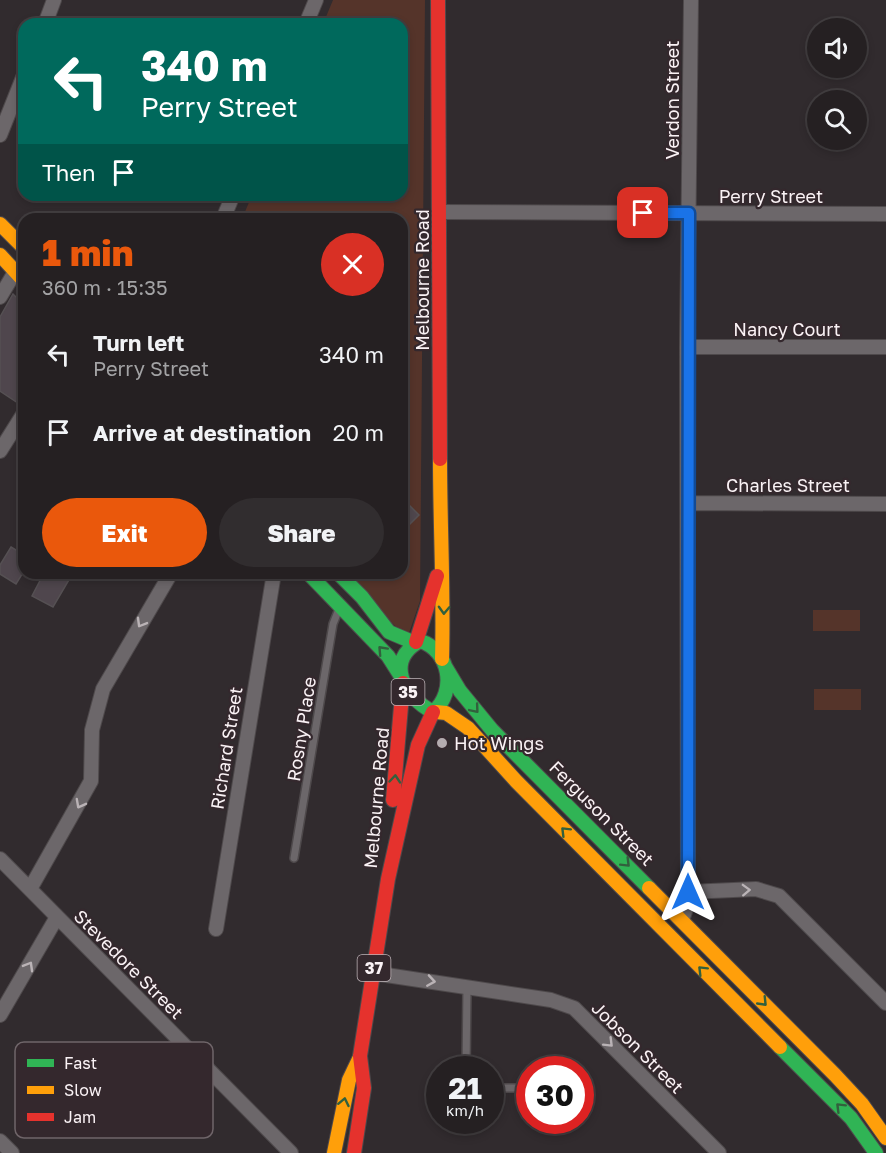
<!DOCTYPE html>
<html lang="en">
<head>
<meta charset="utf-8">
<style>
	:root { --surface:#252022; --page:#312d2f; --text:#f1f3f6; --muted:#a3a3a5; --line:#423e40; --accent:#ea580c }
	body { margin:0; font-family:"Golos Text",sans-serif; background:var(--page); color:var(--text); height:100vh; display:flex; flex-direction:column; font-size:22px; white-space:nowrap }
	* { box-sizing:border-box; margin:0 }
	p { font-size:20px; color:var(--muted) }
	.icon { flex:none; width:33px; height:33px; fill:none; stroke:currentColor; stroke-width:2; stroke-linecap:round; stroke-linejoin:round }
	.map { position:relative; flex:1; overflow:hidden }
	.drawer { position:absolute; left:18px; top:213px; width:390px; height:366px; display:flex; flex-direction:column; background:var(--surface); border-radius:18px; box-shadow:0 3px 9px #0003,0 0 0 2px var(--line) }
	.drawer>* { flex:none }
	.hud { position:absolute; left:18px; top:18px; width:390px; height:183px; border-radius:18px; box-shadow:0 3px 9px #0003,0 0 0 2px var(--line); background:#00695c; color:#fff; overflow:hidden }
	.controls { position:absolute; left:807px; top:18px; display:grid; gap:12px }
	.controls a { display:grid; place-items:center; width:60px; height:60px; border-radius:50%; background:var(--surface); box-shadow:0 3px 9px #0003,0 0 0 2px var(--line); font-size:30px }
	.speed { position:absolute; left:426px; top:1056px; display:flex; gap:12px; font-size:30px; font-weight:700; text-align:center }
	.speed>* { display:grid; place-content:center; width:78px; height:78px; border-radius:50%; background:var(--surface); box-shadow:0 3px 9px #0003,0 0 0 2px var(--line); line-height:1 }
	.speed small { font-size:15px; font-weight:400 }
	.speed .limit { border:9px solid #d22; background:#fff; color:#111 }
	.pin { position:absolute; display:grid; place-items:center; width:51px; height:51px; color:#fff; margin:-26px; border-radius:12px; box-shadow:0 3px 9px #0006 }
	.me { position:absolute; width:66px; margin:-33px; rotate:0deg; stroke-linejoin:round; filter:drop-shadow(0 0 4px #0008) }
	.turn { display:flex; align-items:center; gap:21px; height:126px; padding:0 24px; font-size:27px }
	.turn .icon { width:78px; height:78px; stroke-width:2.5 }
	.turn b { display:block; font-size:42px; line-height:51px }
	.then { display:flex; align-items:center; height:57px; padding:0 24px; background:#0003; gap:12px; font-size:22px }
	.round { display:grid; place-items:center; flex:none; width:63px; height:63px; border-radius:32px; background:var(--page) }
	.headline { display:flex; align-items:center; justify-content:space-between; height:102px; padding:0 24px }
	h1 { font-size:36px; font-weight:800; line-height:45px; color:var(--accent) }
	.primary-button { display:flex; gap:12px; margin-top:auto; padding:12px 24px }
	.primary-button a { flex:1; height:69px; border-radius:36px; background:var(--accent); color:#fff; font-size:24px; font-weight:800; line-height:69px; text-align:center }
	.primary-button a+a { background:var(--page); color:var(--text) }
	ul { padding:0; list-style:none }
	li { display:flex; align-items:center; gap:18px; height:78px; padding:0 24px }
	li div { flex:1 }
	li b { display:block; font-size:22px }
	li em { font-style:normal }
	.map>svg:first-child { display:block }
	.green { fill:#55342a }
	.building { fill:#4f464d; stroke:#555053; stroke-width:1.5 }
	.lines { fill:none; stroke-linecap:round; stroke-linejoin:round }
	.lane-casing { stroke:#4e494b; stroke-width:10 }
	.street-casing { stroke:#4e494b; stroke-width:16 }
	.fast-casing { stroke:#4e494b; stroke-width:16 }
	.slow-casing { stroke:#4e494b; stroke-width:16 }
	.jam-casing { stroke:#4e494b; stroke-width:16 }
	.lane { stroke:#6c676a; stroke-width:7 }
	.street { stroke:#6c676a; stroke-width:14 }
	.fast { stroke:#30b455; stroke-width:14 }
	.slow { stroke:#ff9f0a; stroke-width:14 }
	.jam { stroke:#e5322d; stroke-width:14 }
	.oneway { stroke:#32603d }
	.oneway2 { stroke:#bab3b6 }
	.route-casing { stroke:#114b97; stroke-width:15 }
	.route { stroke:#1a73e8; stroke-width:10 }
	.poi-dot { fill:#b4acaf; stroke:#34282d; stroke-width:2 }
	.labels { text-anchor:middle; dominant-baseline:central; stroke-width:4.5; stroke-linejoin:round; paint-order:stroke }
	.shield { fill:#34282d; stroke:#bfb5b9; stroke-width:1.5 }
	.shield-label { font-size:16px; font-weight:bold; fill:#faf2f5 }
	.street-label { font-size:18px; fill:#faf2f5; stroke:#34282d }
	.poi-label { font-size:18px; fill:#faf2f5; stroke:#34282d; text-anchor:start }
	.key { fill:#34282d; stroke:#6f6569; stroke-width:1.5 }
	.key-label { font-size:16px; fill:#faf2f5 }
</style>
</head>
<body>
<div class="map">
<svg width="886" height="1153" viewBox="0 0 886 1153">
	<rect width="100%" height="100%" fill="#312b2e"/>
	<path class="green" d="M333 0H425L420 601 409 633 399 630 344 573H402V219H242L252 195H402V24H323Z
		M813 610H860V631H813Z
		M814 689H861V710H814Z"/>
	<path class="building" d="M13 294 24 305V356L17 365 24 370V396L18 403 0 391V317Z
		M402 498 419 515 402 532Z
		M11 547 24 555V571L16 584 0 574V565Z
		M44 573H73L53 607 32 596Z"/>
	<g class="lines">
		<defs>
			<path id="lane" d="M294 858 333 624 339 609
				M466 1070 467 987
				M490 1088H530"/>
			<path id="street" d="M45 24 54 0
				M306 24 316 0
				M0 135 24 75
				M440 212 886 214
				M223 219 233 195
				M0 297 15 272
				M687 347H886
				M0 451 24 413
				M689 503 886 504
				M0 859 291 1153
				M30 889 91 781 92 730 103 689 171 573
				M688 892 756 889 779 896 886 1003
				M682 920 688 903 687 347 691 0
				M216 929 274 573
				M373 973 551 1000 574 1008 719 1153
				M0 1015 57 917
				M0 1141 12 1153"/>
			<path id="fast" d="M308 573 388 656 402 678
				M338 573 362 597 389 632 415 643
				M420 641C450 650 457 692 433 712 404 697 384 661 420 641Z
				M445 666 460 691 492 730 649 888
				M780 1047 851 1118 876 1153"/>
			<path id="slow" d="M0 224 24 248
				M0 255 24 281
				M440 459C440 526 444 592 442 659
				M436 712 446 713 468 728 516 781 780 1047
				M649 888 835 1075 862 1104 886 1138
				M334 1153 349 1080 360 1057"/>
			<path id="jam" d="M438 0 440 459
				M416 642 437 576
				M393 800 403 683
				M354 1153 364 1088 360 1056 388 879 418 745 433 712"/>
		</defs>
		<use href="#lane" class="lane-casing"/>
		<use href="#street" class="street-casing"/>
		<use href="#fast" class="fast-casing"/>
		<use href="#slow" class="slow-casing"/>
		<use href="#jam" class="jam-casing"/>
		<use href="#lane" class="lane"/>
		<use href="#street" class="street"/>
		<use href="#fast" class="fast"/>
		<use href="#slow" class="slow"/>
		<use href="#jam" class="jam"/>
	</g>
	<defs><path id="oneway-chevron" d="M-2-3.5L2.5 0L-2 3.5" fill="none" stroke-width="1.6" stroke-linecap="round" stroke-linejoin="round" transform="scale(1.5)"/></defs>
	<g class="oneway">
		<use href="#oneway-chevron" transform="translate(444 610) rotate(92)"/>
		<use href="#oneway-chevron" transform="translate(382 650) rotate(-133)"/>
		<use href="#oneway-chevron" transform="translate(475 709) rotate(50)"/>
		<use href="#oneway-chevron" transform="translate(395 779) rotate(-85)"/>
		<use href="#oneway-chevron" transform="translate(565 831) rotate(-135)"/>
		<use href="#oneway-chevron" transform="translate(626 863) rotate(45)"/>
		<use href="#oneway-chevron" transform="translate(702 970) rotate(-135)"/>
		<use href="#oneway-chevron" transform="translate(763 1002) rotate(46)"/>
		<use href="#oneway-chevron" transform="translate(344 1102) rotate(-78)"/>
		<use href="#oneway-chevron" transform="translate(840 1107) rotate(-135)"/>
	</g>
	<g class="oneway2">
		<use href="#oneway-chevron" transform="translate(141 623) rotate(120)"/>
		<use href="#oneway-chevron" transform="translate(80 804) rotate(118)"/>
		<use href="#oneway-chevron" transform="translate(746 890) rotate(-2)"/>
		<use href="#oneway-chevron" transform="translate(29 966) rotate(-60)"/>
		<use href="#oneway-chevron" transform="translate(431 981) rotate(9)"/>
		<use href="#oneway-chevron" transform="translate(609 1043) rotate(45)"/>
	</g>
	<g class="lines">
		<defs>
			<path id="route" d="M643 213H689L688 892"/>
		</defs>
		<use href="#route" class="route-casing"/>
		<use href="#route" class="route"/>
	</g>
	<circle class="poi-dot" cx="442" cy="743" r="6"/>
	<g class="labels">
		<g class="shield">
			<rect x="391.5" y="679" width="33" height="26" rx="4.5"/>
			<rect x="357.5" y="955" width="33" height="26" rx="4.5"/>
		</g>
		<g class="shield-label">
			<text x="408" y="692">35</text>
			<text x="374" y="968">37</text>
		</g>
		<g class="street-label">
			<text transform="translate(672 100) rotate(-90)">Verdon Street</text>
			<text x="771" y="196">Perry Street</text>
			<text transform="translate(422 280) rotate(-90)">Melbourne Road</text>
			<text x="787" y="329">Nancy Court</text>
			<text x="788" y="485">Charles Street</text>
			<text transform="translate(301 729) rotate(-81)">Rosny Place</text>
			<text transform="translate(226 748) rotate(-81)">Richard Street</text>
			<text transform="translate(376 798) rotate(-85)">Melbourne Road</text>
			<text transform="translate(602 813) rotate(45)">Ferguson Street</text>
			<text transform="translate(129 964) rotate(45)">Stevedore Street</text>
			<text transform="translate(638 1047) rotate(45)">Jobson Street</text>
		</g>
		<g class="poi-label">
			<text x="454" y="743">Hot Wings</text>
		</g>
	</g>
	<rect x="15" y="1042" width="198" height="96" rx="9" class="key"/>
	<rect x="27" y="1059" width="27" height="8" fill="#30b455"/>
	<rect x="27" y="1086" width="27" height="8" fill="#ff9f0a"/>
	<rect x="27" y="1113" width="27" height="8" fill="#e5322d"/>
	<g class="key-label">
		<text x="64" y="1069">Fast</text>
		<text x="64" y="1096">Slow</text>
		<text x="64" y="1123">Jam</text>
	</g>
</svg>
<div class="controls">
<a><svg class="icon" aria-label="sound" viewBox="0 0 24 24"><path d="M4 9h4l5-4v14l-5-4H4zM17 9q2 3 0 6"/></svg></a>
<a><svg class="icon" aria-label="search" viewBox="0 0 24 24"><circle cx="10" cy="10" r="6"/><path d="M15 15l6 6"/></svg></a>
</div>
<div class="speed"><div>21<small>km/h</small></div><div class="limit">30</div></div>
<div class="pin" style="left:643px;top:213px;background:#d93025"><svg class="icon" aria-label="arrive" viewBox="0 0 24 24"><path d="M6 21V4h12l-3 4 3 4H6"/></svg></div>
<svg class="me" style="left:688px;top:892px" viewBox="-20 -20 40 40"><path d="M0-17L14 15 0 8-14 15z" fill="#1a73e8" stroke="#fff" stroke-width="4"/></svg>
<div class="hud">
<div class="turn"><svg class="icon" aria-label="left" viewBox="0 0 24 24"><path d="M17 20v-9H6M10 6l-5 5 5 5"/></svg><div><b>340 m</b>Perry Street</div></div>
<div class="then">Then<svg class="icon" aria-label="arrive" viewBox="0 0 24 24"><path d="M6 21V4h12l-3 4 3 4H6"/></svg></div>
</div>
<section class="drawer">
<div class="headline"><div><h1>1 min</h1><p>360 m · 15:35</p></div><a class="round" style="background:#d93025;color:#fff"><svg class="icon" aria-label="close" viewBox="0 0 24 24"><path d="M6 6l12 12M18 6L6 18"/></svg></a></div>
<ul>
<li><svg class="icon" aria-label="left" viewBox="0 0 24 24"><path d="M17 20v-9H6M10 6l-5 5 5 5"/></svg><div><b>Turn left</b><p>Perry Street</p></div><em>340 m</em></li>
<li><svg class="icon" aria-label="arrive" viewBox="0 0 24 24"><path d="M6 21V4h12l-3 4 3 4H6"/></svg><div><b>Arrive at destination</b></div><em>20 m</em></li>
</ul>
<div class="primary-button"><a>Exit</a><a>Share</a></div>
</section>
</div>
</body>
</html>
